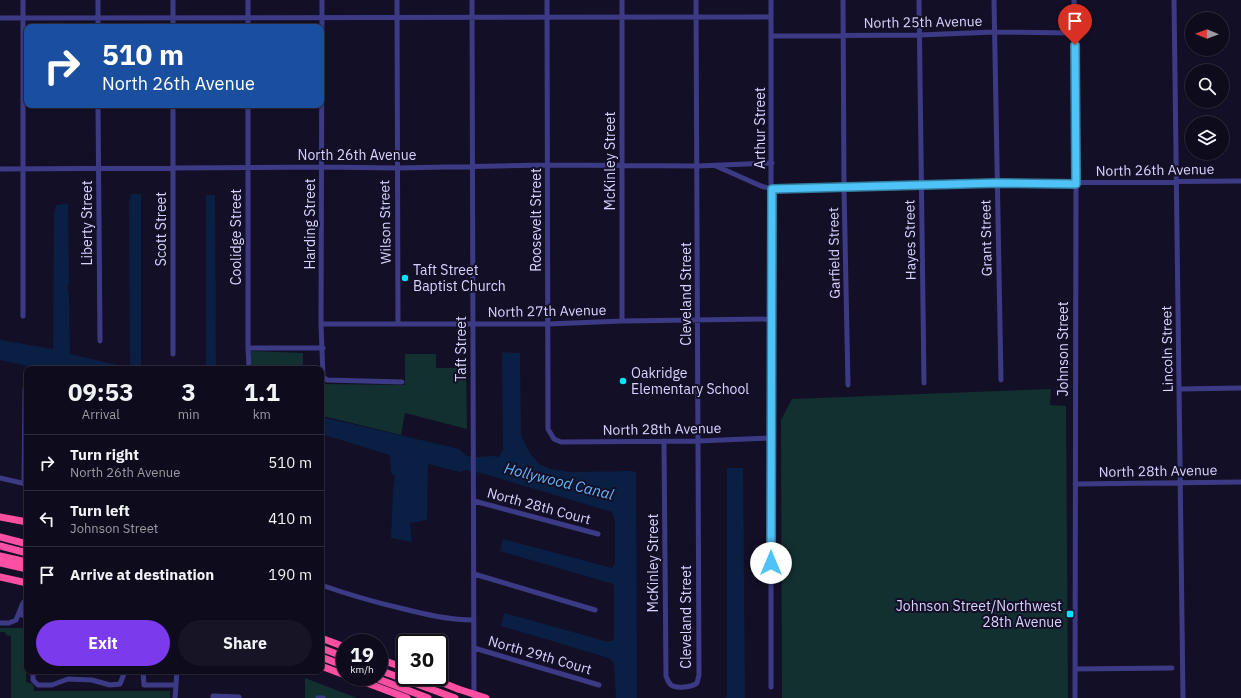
<!DOCTYPE html>
<html lang="en">
<head>
<meta charset="utf-8">
<style>
	:root { --surface:#0e0b1c; --page:#171425; --text:#f1f3f6; --muted:#9b9ba3; --line:#2e2b3b; --accent:#7c3aed }
	body { margin:0; font-family:"IBM Plex Sans",sans-serif; background:var(--page); color:var(--text); height:100vh; display:flex; flex-direction:column; font-size:15px; white-space:nowrap }
	* { box-sizing:border-box; margin:0 }
	p { font-size:13px; color:var(--muted) }
	.icon { flex:none; width:22px; height:22px; fill:none; stroke:currentColor; stroke-width:2; stroke-linecap:round; stroke-linejoin:round }
	.map { position:relative; flex:1; overflow:hidden }
	.sheet { position:absolute; left:24px; top:366px; width:300px; height:308px; display:flex; flex-direction:column; background:var(--surface); border-radius:8px; box-shadow:0 1px 3px #0004,0 0 0 1px var(--line) }
	.sheet>* { flex:none }
	.hud { position:absolute; left:24px; top:24px; width:300px; height:84px; border-radius:8px; box-shadow:0 1px 3px #0004,0 0 0 1px var(--line); background:#1a4fa0; color:#fff; overflow:hidden }
	.needle { width:26px; rotate:271deg }
	.controls { position:absolute; left:1185px; top:12px; display:grid; gap:8px }
	.controls a { display:grid; place-items:center; width:44px; height:44px; border-radius:50%; background:var(--surface); box-shadow:0 1px 3px #0004,0 0 0 1px var(--line); font-size:20px }
	.speed { position:absolute; left:336px; top:634px; display:flex; gap:8px; font-size:20px; font-weight:700; text-align:center }
	.speed>* { display:grid; place-content:center; width:52px; height:52px; border-radius:50%; background:var(--surface); box-shadow:0 1px 3px #0004,0 0 0 1px var(--line); line-height:1 }
	.speed small { font-size:10px; font-weight:400 }
	.speed .limit { border:2px solid #111; border-radius:6px; background:#fff; color:#111 }
	.pin { position:absolute; display:grid; place-items:center; width:34px; height:34px; color:#fff; margin:-41px -17px; border-radius:50% 50% 50% 0; rotate:-45deg; box-shadow:0 0 4px #0007 }
	.pin .icon { rotate:45deg }
	.me { position:absolute; width:44px; margin:-22px; rotate:0deg; stroke-linejoin:round; filter:drop-shadow(0 0 3px #0008) }
	.turn { display:flex; align-items:center; gap:14px; height:84px; padding:0 12px; font-size:18px }
	.turn .icon { width:52px; height:52px; stroke-width:2.5 }
	.turn b { display:block; font-size:28px; line-height:34px }
	.eta { display:flex; justify-content:space-evenly; align-items:center; height:68px; text-align:center }
	.eta b { font-size:24px; font-weight:700; line-height:28px }
	.button { display:flex; gap:8px; margin-top:auto; padding:8px 12px }
	.button a { flex:1; height:46px; border-radius:24px; background:var(--accent); color:#fff; font-size:16px; font-weight:700; line-height:46px; text-align:center }
	.button a+a { background:var(--page); color:var(--text) }
	ul { padding:0; list-style:none }
	li { display:flex; align-items:center; gap:12px; height:56px; padding:0 12px; border-top:1px solid var(--line) }
	li div { flex:1 }
	li b { display:block; font-size:15px }
	li em { font-style:normal }
	.map>svg:first-child { display:block }
	.green { fill:#12302f }
	.water { fill:#0a1f44 }
	.lines { fill:none; stroke-linecap:round; stroke-linejoin:round }
	.minor { stroke:#3d3a85; stroke-width:5 }
	.highway { stroke:#ff4fa3; stroke-width:7 }
	.highway-bridge { stroke:#ff4fa3; stroke-width:7 }
	.route-casing { stroke:#337fa1; stroke-width:10 }
	.route { stroke:#4fc3f7; stroke-width:7 }
	.poi-dot { fill:#00e5ff; stroke:#130f26; stroke-width:1.5 }
	.labels { text-anchor:middle; dominant-baseline:central; stroke-width:4; stroke-linejoin:round; paint-order:stroke }
	.street-label { font-size:14px; fill:#d9d4ff; stroke:#130f26 }
	.poi-label { font-size:14px; fill:#d9d4ff; stroke:#130f26; text-anchor:start }
	.water-label { font-size:15px; font-style:italic; fill:#62b6ff; stroke:#130f26 }
</style>
</head>
<body>
<div class="map">
<svg width="1241" height="698" viewBox="0 0 1241 698">
	<rect width="100%" height="100%" fill="#130f26"/>
	<path class="green" d="M251 351 303 353V369H257C249 364 250 360 251 351Z
		M405 354H436V368H466L467 429 405 413 401 435 323 416V384L405 385Z
		M1051 389 1050 405 1066 406 1068 698H782L781 420 792 399Z
		M0 628H27L26 682C33 683 34 685 34 691H170V698H11V636L6 635 5 632H0Z
		M305 678 357 698H305Z"/>
	<path class="water" d="M131 194H141V366L152 369H41L0 360V339L6 341 53 349 54 213 56 205 68 203 69 285H68V294H69L70 354 130 368 129 202Z
		M206 195H215L216 369H206Z
		M502 352 520 353 521 435 529 452 539 464 551 469 569 472 633 471 636 473 637 698H616L614 663 609 658 501 626 504 613 605 641H611L614 639V587L613 584 500 551 503 539 612 568 615 563V522L612 512 485 474 466 470 460 472 428 464 427 520 410 523 412 542 391 538 393 491 395 476 391 473 390 455 321 434V413L322 417 459 449C461 451 464 455 467 456 477 459 489 454 499 457L503 450Z
		M727 468H743L745 698H726L727 693Z"/>
	<g class="lines">
		<path class="minor" d="M98 0V27
			M173 0V27
			M248 0V27
			M322 0 321 324 323 377 327 380 402 382
			M397 0 398 323
			M472 0 474 698
			M547 0 548 429 554 439 561 442 698 441 771 438
			M622 0V321
			M843 0 844 188 848 385
			M919 0 924 383
			M994 0 1001 380
			M1074 0 1076 183 1075 698
			M1174 0 1183 698
			M0 18 771 17
			M772 36 919 35 995 32 1075 33
			M98 105 100 341
			M173 105V354
			M248 105V348L249 369
			M716 166 761 186 772 189 997 183 1241 181
			M0 169 322 167 397 168 548 165 697 166 772 163
			M23 316V0
			M321 324H548L622 321 772 319
			M248 348H323
			M1180 389 1241 388
			M322 438V585
			M664 441 666 676C667 679 669 683 671 685 677 689 692 687 697 683L699 675 696 0
			M0 478 26 484
			M24 484 25 388
			M1075 484 1241 482
			M474 501 598 534
			M474 574 595 610
			M321 585C347 594 374 602 400 608 424 614 448 620 473 620
			M21 611 27 613
			M19 614 27 617
			M0 623H9L16 620 23 603 27 599
			M474 648 599 685
			M1075 669 1172 668
			M33 671V680L38 685H52L68 679 92 680 110 685 120 684 125 671
			M143 671 144 685H175
			M771 687V0
			M175 698 177 671
			M213 698V696L239 697V698
			M318 698H323"/>
		<path class="highway" d="M0 517 27 522
			M0 537 27 544
			M0 546 27 553
			M0 556 27 562
			M0 563 27 569
			M0 577 27 583
			M321 638 345 647
			M321 648 345 657
			M321 657 345 666
			M379 659 405 668
			M321 666 345 675
			M379 670 455 698
			M351 677 407 698
			M373 677 428 698
			M428 677 458 689"/>
		<path class="highway-bridge" d="M458 689 486 698"/>
	</g>
	<g class="lines">
		<defs>
			<path id="route" d="M771 563 772 189 997 183 1076 184 1075 45"/>
		</defs>
		<use href="#route" class="route-casing"/>
		<use href="#route" class="route"/>
	</g>
	<g class="poi-dot">
		<circle cx="405" cy="278" r="4"/>
		<circle cx="623" cy="381" r="4"/>
		<rect x="1066" y="610" width="8" height="8" rx="2"/>
	</g>
	<g class="labels">
		<g class="street-label">
			<text transform="translate(923 22) rotate(-1)">North 25th Avenue</text>
			<text transform="translate(760 128) rotate(-90)">Arthur Street</text>
			<text x="357" y="155">North 26th Avenue</text>
			<text transform="translate(610 161) rotate(-90)">McKinley Street</text>
			<text transform="translate(1155 170) rotate(-1)">North 26th Avenue</text>
			<text transform="translate(536 220) rotate(-90)">Roosevelt Street</text>
			<text transform="translate(385 222) rotate(-91)">Wilson Street</text>
			<text transform="translate(87 223) rotate(-90)">Liberty Street</text>
			<text transform="translate(310 224) rotate(-90)">Harding Street</text>
			<text transform="translate(161 229) rotate(-90)">Scott Street</text>
			<text transform="translate(236 237) rotate(-90)">Coolidge Street</text>
			<text transform="translate(986 238) rotate(-91)">Grant Street</text>
			<text transform="translate(910 240) rotate(-91)">Hayes Street</text>
			<text transform="translate(834 253) rotate(-91)">Garfield Street</text>
			<text transform="translate(686 294) rotate(-90)">Cleveland Street</text>
			<text transform="translate(547 311) rotate(-1)">North 27th Avenue</text>
			<text transform="translate(461 349) rotate(-90)">Taft Street</text>
			<text transform="translate(1063 349) rotate(-90)">Johnson Street</text>
			<text transform="translate(1167 349) rotate(-91)">Lincoln Street</text>
			<text transform="translate(662 429) rotate(-1)">North 28th Avenue</text>
			<text transform="translate(1158 471) rotate(-1)">North 28th Avenue</text>
			<text transform="translate(539 506) rotate(15)">North 28th Court</text>
			<text transform="translate(653 563) rotate(-90)">McKinley Street</text>
			<text transform="translate(686 617) rotate(-90)">Cleveland Street</text>
			<text transform="translate(540 655) rotate(16)">North 29th Court</text>
		</g>
		<g class="poi-label">
			<text x="413" y="270">Taft Street<tspan x="413" dy="16">Baptist Church</tspan></text>
			<text x="631" y="373">Oakridge<tspan x="631" dy="16">Elementary School</tspan></text>
			<text x="1062" y="606" text-anchor="end">Johnson Street/Northwest<tspan x="1062" dy="16">28th Avenue</tspan></text>
		</g>
		<g class="water-label">
			<text transform="translate(559 481) rotate(14)">Hollywood Canal</text>
		</g>
	</g>
</svg>
<div class="controls">
<a><svg class="needle" viewBox="-14 -14 28 28"><path d="M0-13l5 13h-10z" fill="#e53935"/><path d="M0 13l5-13h-10z" fill="#9b9ba3"/></svg></a>
<a><svg class="icon" aria-label="search" viewBox="0 0 24 24"><circle cx="10" cy="10" r="6"/><path d="M15 15l6 6"/></svg></a>
<a><svg class="icon" aria-label="layers" viewBox="0 0 24 24"><path d="M12 4l9 5-9 5-9-5zM3 14l9 5 9-5"/></svg></a>
</div>
<div class="speed"><div>19<small>km/h</small></div><div class="limit">30</div></div>
<div class="pin" style="left:1075px;top:45px;background:#d93025"><svg class="icon" aria-label="arrive" viewBox="0 0 24 24"><path d="M6 21V4h12l-3 4 3 4H6"/></svg></div>
<svg class="me" style="left:771px;top:563px" viewBox="-20 -20 40 40"><circle r="19" fill="#fff"/><path d="M0-13L10 11 0 6-10 11z" fill="#4fc3f7"/></svg>
<div class="hud">
<div class="turn"><svg class="icon" aria-label="right" viewBox="0 0 24 24"><path d="M7 20v-9h11M14 6l5 5-5 5"/></svg><div><b>510 m</b>North 26th Avenue</div></div>
</div>
<section class="sheet">
<div class="eta">
<div><b>09:53</b><p>Arrival</p></div>
<div><b>3</b><p>min</p></div>
<div><b>1.1</b><p>km</p></div>
</div>
<ul>
<li><svg class="icon" aria-label="right" viewBox="0 0 24 24"><path d="M7 20v-9h11M14 6l5 5-5 5"/></svg><div><b>Turn right</b><p>North 26th Avenue</p></div><em>510 m</em></li>
<li><svg class="icon" aria-label="left" viewBox="0 0 24 24"><path d="M17 20v-9H6M10 6l-5 5 5 5"/></svg><div><b>Turn left</b><p>Johnson Street</p></div><em>410 m</em></li>
<li><svg class="icon" aria-label="arrive" viewBox="0 0 24 24"><path d="M6 21V4h12l-3 4 3 4H6"/></svg><div><b>Arrive at destination</b></div><em>190 m</em></li>
</ul>
<div class="button"><a>Exit</a><a>Share</a></div>
</section>
</div>
</body>
</html>
